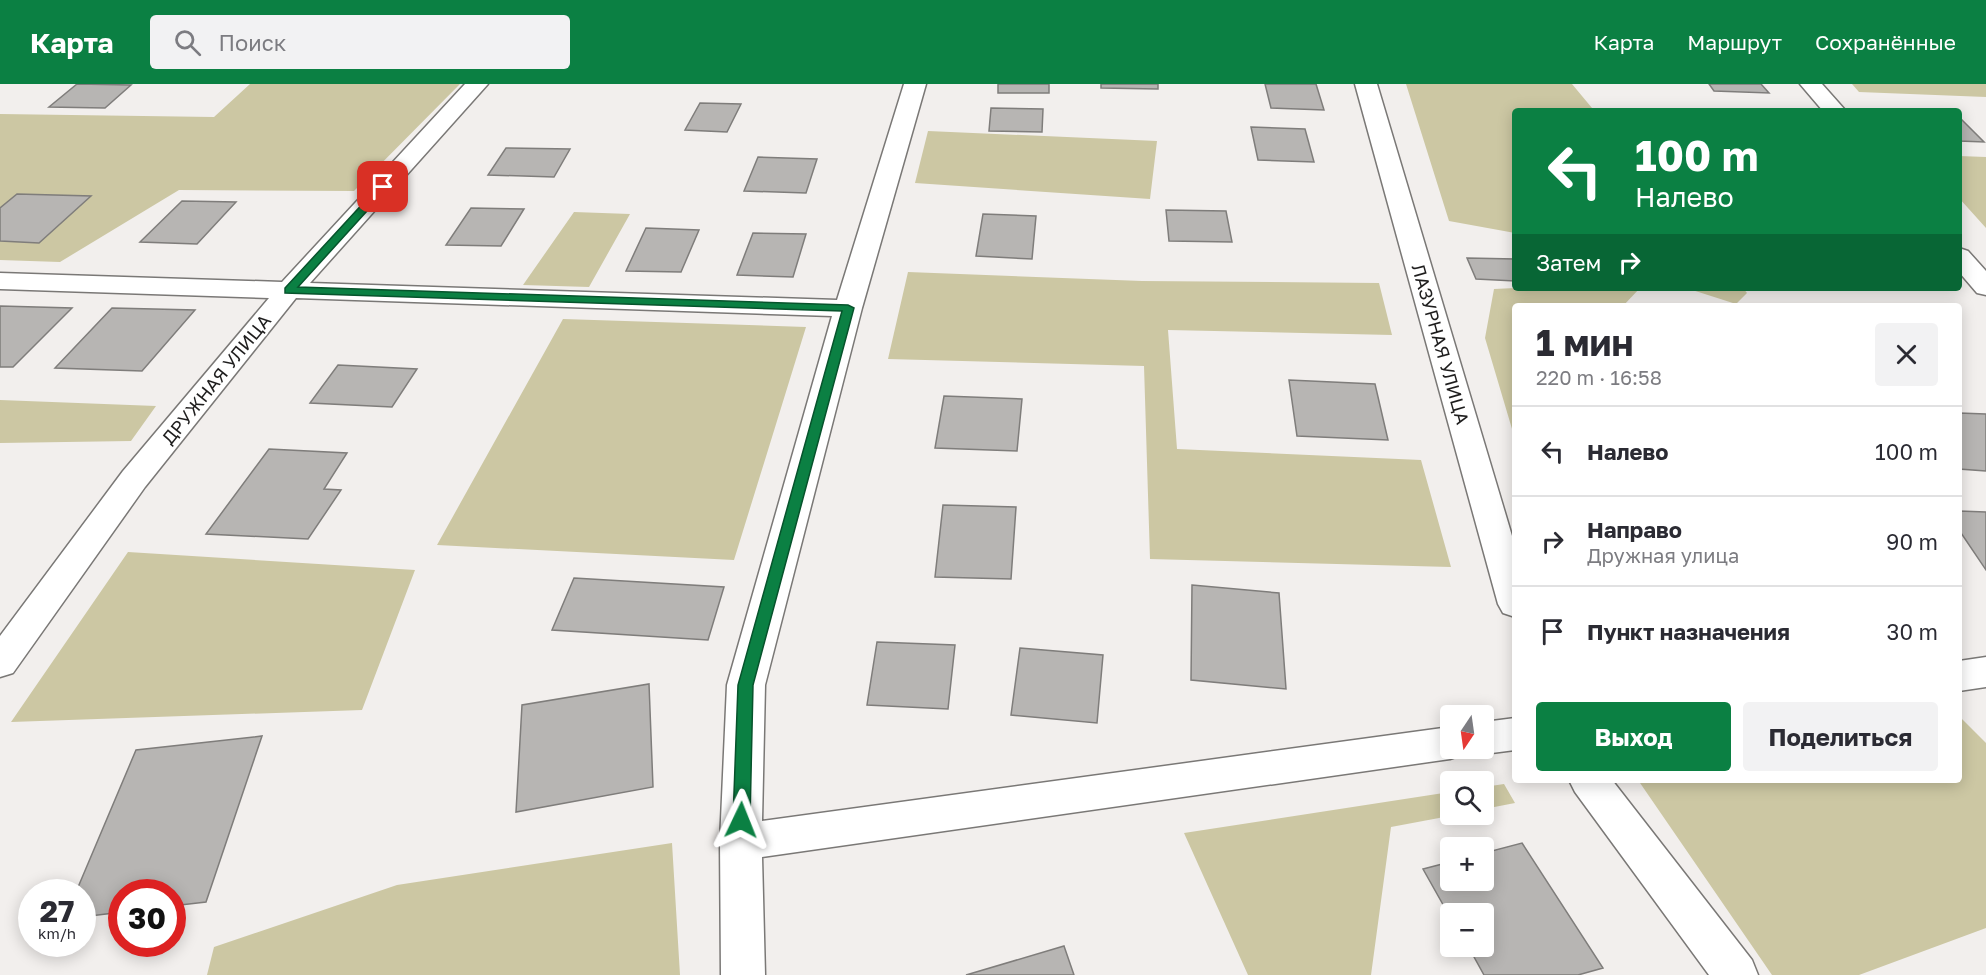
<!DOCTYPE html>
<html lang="ru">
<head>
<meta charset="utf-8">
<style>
	:root { --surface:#fff; --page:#f2f2f3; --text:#2b2b33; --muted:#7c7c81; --line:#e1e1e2; --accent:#0b8043 }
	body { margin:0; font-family:"Golos Text",sans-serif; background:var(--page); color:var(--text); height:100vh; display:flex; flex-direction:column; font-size:22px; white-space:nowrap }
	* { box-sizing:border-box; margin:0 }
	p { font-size:20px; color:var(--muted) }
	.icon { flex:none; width:33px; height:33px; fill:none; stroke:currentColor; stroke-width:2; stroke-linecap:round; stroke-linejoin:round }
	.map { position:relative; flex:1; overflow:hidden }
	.sheet { position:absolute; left:1512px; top:219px; width:450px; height:480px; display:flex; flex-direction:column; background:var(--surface); border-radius:6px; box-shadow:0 3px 15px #0003 }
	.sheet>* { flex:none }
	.banner { position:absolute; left:1512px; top:24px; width:450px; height:183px; border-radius:6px; box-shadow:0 3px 15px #0003; background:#0b8043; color:#fff; overflow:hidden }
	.needle { width:39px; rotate:193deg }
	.fabs { position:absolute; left:1440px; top:621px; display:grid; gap:12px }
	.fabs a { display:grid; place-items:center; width:54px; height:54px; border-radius:6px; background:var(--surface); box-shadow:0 3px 15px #0003; font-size:30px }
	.speed { position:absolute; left:18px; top:795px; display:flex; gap:12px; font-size:30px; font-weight:700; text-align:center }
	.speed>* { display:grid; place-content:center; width:78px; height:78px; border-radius:50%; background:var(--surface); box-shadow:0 3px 15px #0003; line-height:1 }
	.speed small { font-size:15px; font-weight:400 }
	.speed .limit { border:9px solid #d22; background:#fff; color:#111 }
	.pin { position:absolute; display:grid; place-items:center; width:51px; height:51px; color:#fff; margin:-26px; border-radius:12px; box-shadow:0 3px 9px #0006 }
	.me { position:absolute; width:66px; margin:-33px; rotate:2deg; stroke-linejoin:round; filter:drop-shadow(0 0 4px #0008) }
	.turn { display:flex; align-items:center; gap:21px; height:126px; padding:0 24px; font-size:27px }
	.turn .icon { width:78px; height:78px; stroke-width:2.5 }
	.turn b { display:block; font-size:42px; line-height:51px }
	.then { display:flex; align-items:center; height:57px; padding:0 24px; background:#0003; gap:12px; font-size:22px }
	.round { display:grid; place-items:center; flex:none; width:63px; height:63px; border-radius:6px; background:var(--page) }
	.overview { display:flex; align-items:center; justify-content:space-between; height:102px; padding:0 24px }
	h1 { font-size:36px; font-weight:700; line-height:45px }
	.primary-button { display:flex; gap:12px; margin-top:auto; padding:12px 24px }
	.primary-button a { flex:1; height:69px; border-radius:6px; background:var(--accent); color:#fff; font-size:24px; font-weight:700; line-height:69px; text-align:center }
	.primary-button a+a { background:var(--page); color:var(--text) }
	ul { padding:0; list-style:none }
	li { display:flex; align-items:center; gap:18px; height:90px; padding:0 24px; border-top:2px solid var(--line) }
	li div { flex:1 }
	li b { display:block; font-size:22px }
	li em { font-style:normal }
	header { display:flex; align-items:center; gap:36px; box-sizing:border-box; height:84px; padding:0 30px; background:var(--accent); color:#fff }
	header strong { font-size:28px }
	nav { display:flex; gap:33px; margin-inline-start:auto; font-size:21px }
	.search { width:420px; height:54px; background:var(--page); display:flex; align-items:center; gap:15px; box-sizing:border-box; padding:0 21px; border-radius:6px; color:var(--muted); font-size:22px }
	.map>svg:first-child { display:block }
	.green { fill:#ccc7a3 }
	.building { fill:#b7b5b3; stroke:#7f7d7b; stroke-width:1.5 }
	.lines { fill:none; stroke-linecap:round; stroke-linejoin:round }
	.minor-casing { stroke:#7a7876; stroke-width:3 }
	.minor { fill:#fff; fill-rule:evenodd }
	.route { fill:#0b8043; stroke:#07532c; stroke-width:1.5 }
	.labels { text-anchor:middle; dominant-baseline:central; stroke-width:4.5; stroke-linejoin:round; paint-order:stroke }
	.street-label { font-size:18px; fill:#1e1d1d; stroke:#fff }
</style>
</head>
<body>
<header>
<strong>Карта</strong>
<div class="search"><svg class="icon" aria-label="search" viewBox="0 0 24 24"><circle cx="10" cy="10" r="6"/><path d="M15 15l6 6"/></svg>Поиск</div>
<nav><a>Карта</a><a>Маршрут</a><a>Сохранённые</a></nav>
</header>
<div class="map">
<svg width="1986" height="891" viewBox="0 0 1986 891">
	<rect width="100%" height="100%" fill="#f2efed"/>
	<path class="green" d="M250 0H460L354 107 179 106 60 178 0 176V30L214 33Z
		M1406 0H1572L1592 24 1587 27H1515V149L1449 137Z
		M1852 0H1986V13L1859 8Z
		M928 47 1157 57 1150 115 915 99Z
		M1959 72 1986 73V144L1959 114Z
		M574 128 630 130 589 203 523 201Z
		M908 188 1142 197 1379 199 1392 251 1168 246 1177 365 1421 376 1451 483 1150 475 1144 282 888 275Z
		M1515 204H1640L1623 222H1515V355L1485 254 1494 205Z
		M1686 204H1743L1747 209 1736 220Z
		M563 235 806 243 734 476 437 461Z
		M0 316 156 322 131 357 0 359Z
		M128 468 415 486 362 626 11 638Z
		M1959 632 1986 659V844L1859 891H1772L1638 696H1959Z
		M1504 700 1515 719 1484 725V703Z
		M1450 708V730L1455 731 1391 743 1371 891H1248L1184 749Z
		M672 759 680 891H207L214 863 397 801Z"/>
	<path class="building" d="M77 0 131 1 105 24 49 23Z
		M998 0H1049V9H998Z
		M1101 0H1158V5L1101 4Z
		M1265 0H1316L1324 26 1271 24Z
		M1709 0H1761L1769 9 1714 7Z
		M700 19 741 20 727 48 685 46Z
		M991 24 1043 25 1042 48 989 47Z
		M1959 33 1984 58 1959 57Z
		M1251 43 1305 45 1314 78 1258 76Z
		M506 64 570 65 554 93 488 91Z
		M758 73 817 75 806 109 744 107Z
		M17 110 91 112 39 159 0 157V124Z
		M182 117 236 118 197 160 140 158Z
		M471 124 524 125 501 162 446 161Z
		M1166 126 1226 127 1232 158 1169 157Z
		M983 130 1036 132 1032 175 976 172Z
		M646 144 699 146 681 188 626 187Z
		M753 149 806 150 793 193 737 191Z
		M1467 174 1515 175V197L1476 195Z
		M0 222 72 224 13 283H0Z
		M112 224 195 226 142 287 55 284Z
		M338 281 417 285 392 323 310 319Z
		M1289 296 1375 300 1388 356 1297 352Z
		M944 312 1022 315 1017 367 935 364Z
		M1959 329 1986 330V387L1959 385Z
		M269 365 347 369 324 405 341 406 308 455 206 450Z
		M943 421 1016 423 1011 495 935 493Z
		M1959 427 1986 428V486L1959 446Z
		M574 494 724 503 708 556 552 546Z
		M1192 501 1279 509 1286 605 1191 596Z
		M877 558 955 561 948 625 867 621Z
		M1020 564 1103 571 1097 639 1011 631Z
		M649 600 653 703 516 728 522 621Z
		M262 652 206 818 172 822V808H122V828L82 833V808H76L136 666Z
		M1522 759 1603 884 1578 891H1484L1468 862H1484V830H1450V833L1423 785 1450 778V796H1484V769Z
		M1064 862 1074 891H966Z"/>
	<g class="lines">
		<defs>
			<path id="minor" d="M465 0H488L310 199 837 216 904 0H926L862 224 765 601 762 737 1450 643V664H1467L1464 670 1450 675 762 773 765 891H721L720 758 727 601 832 232 296 214 145 403 13 589 0 593V552L123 387 269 214 0 205V189L282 198Z
				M1355 0H1377L1515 462V533L1503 529 1498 520Z
				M1800 0H1822L1846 27H1823Z
				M1959 164 1968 167 1986 187V211L1977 209 1959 188Z
				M1986 573V603L1959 607V577Z
				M1515 634V666L1484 670 1470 665 1484 664V638Z
				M1569 696H1612L1752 876 1758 891H1709L1575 708Z"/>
		</defs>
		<use href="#minor" class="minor-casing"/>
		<use href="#minor" class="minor"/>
	</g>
	<path class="route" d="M383 100 387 101V105L298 203 848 221 854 224 753 601 750 736 747 741 741 743 735 741 733 736 738 601 842 227 285 209V204L380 101Z"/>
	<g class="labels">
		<g class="street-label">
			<text transform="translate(1441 260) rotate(74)">ЛАЗУРНАЯ УЛИЦА</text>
			<text transform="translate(216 295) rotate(-51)">ДРУЖНАЯ УЛИЦА</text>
		</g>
	</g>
</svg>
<div class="fabs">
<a><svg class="needle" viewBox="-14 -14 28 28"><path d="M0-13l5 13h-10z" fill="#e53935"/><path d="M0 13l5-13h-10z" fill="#7c7c81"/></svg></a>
<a><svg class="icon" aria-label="search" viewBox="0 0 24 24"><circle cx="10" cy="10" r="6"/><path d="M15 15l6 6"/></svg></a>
<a>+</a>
<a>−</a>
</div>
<div class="speed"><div>27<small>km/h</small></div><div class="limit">30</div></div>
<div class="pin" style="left:383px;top:103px;background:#d93025"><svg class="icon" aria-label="arrive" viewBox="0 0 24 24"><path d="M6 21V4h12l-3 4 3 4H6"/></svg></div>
<svg class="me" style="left:741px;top:736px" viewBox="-20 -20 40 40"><path d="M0-17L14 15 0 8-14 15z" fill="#0b8043" stroke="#fff" stroke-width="4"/></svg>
<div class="banner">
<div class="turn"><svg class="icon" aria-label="left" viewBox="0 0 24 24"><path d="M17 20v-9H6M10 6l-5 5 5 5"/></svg><div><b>100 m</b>Налево</div></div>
<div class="then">Затем<svg class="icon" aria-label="right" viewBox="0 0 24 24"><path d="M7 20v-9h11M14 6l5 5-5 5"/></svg></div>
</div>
<section class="sheet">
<div class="overview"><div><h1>1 мин</h1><p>220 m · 16:58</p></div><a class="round"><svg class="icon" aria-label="close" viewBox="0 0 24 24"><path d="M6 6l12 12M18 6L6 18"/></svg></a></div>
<ul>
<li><svg class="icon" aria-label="left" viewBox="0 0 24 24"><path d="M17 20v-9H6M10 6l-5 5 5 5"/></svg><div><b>Налево</b></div><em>100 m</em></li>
<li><svg class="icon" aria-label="right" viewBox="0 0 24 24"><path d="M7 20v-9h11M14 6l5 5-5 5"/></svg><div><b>Направо</b><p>Дружная улица</p></div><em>90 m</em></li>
<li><svg class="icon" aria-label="arrive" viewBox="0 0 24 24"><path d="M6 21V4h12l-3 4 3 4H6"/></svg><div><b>Пункт назначения</b></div><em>30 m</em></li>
</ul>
<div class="primary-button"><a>Выход</a><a>Поделиться</a></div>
</section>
</div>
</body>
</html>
